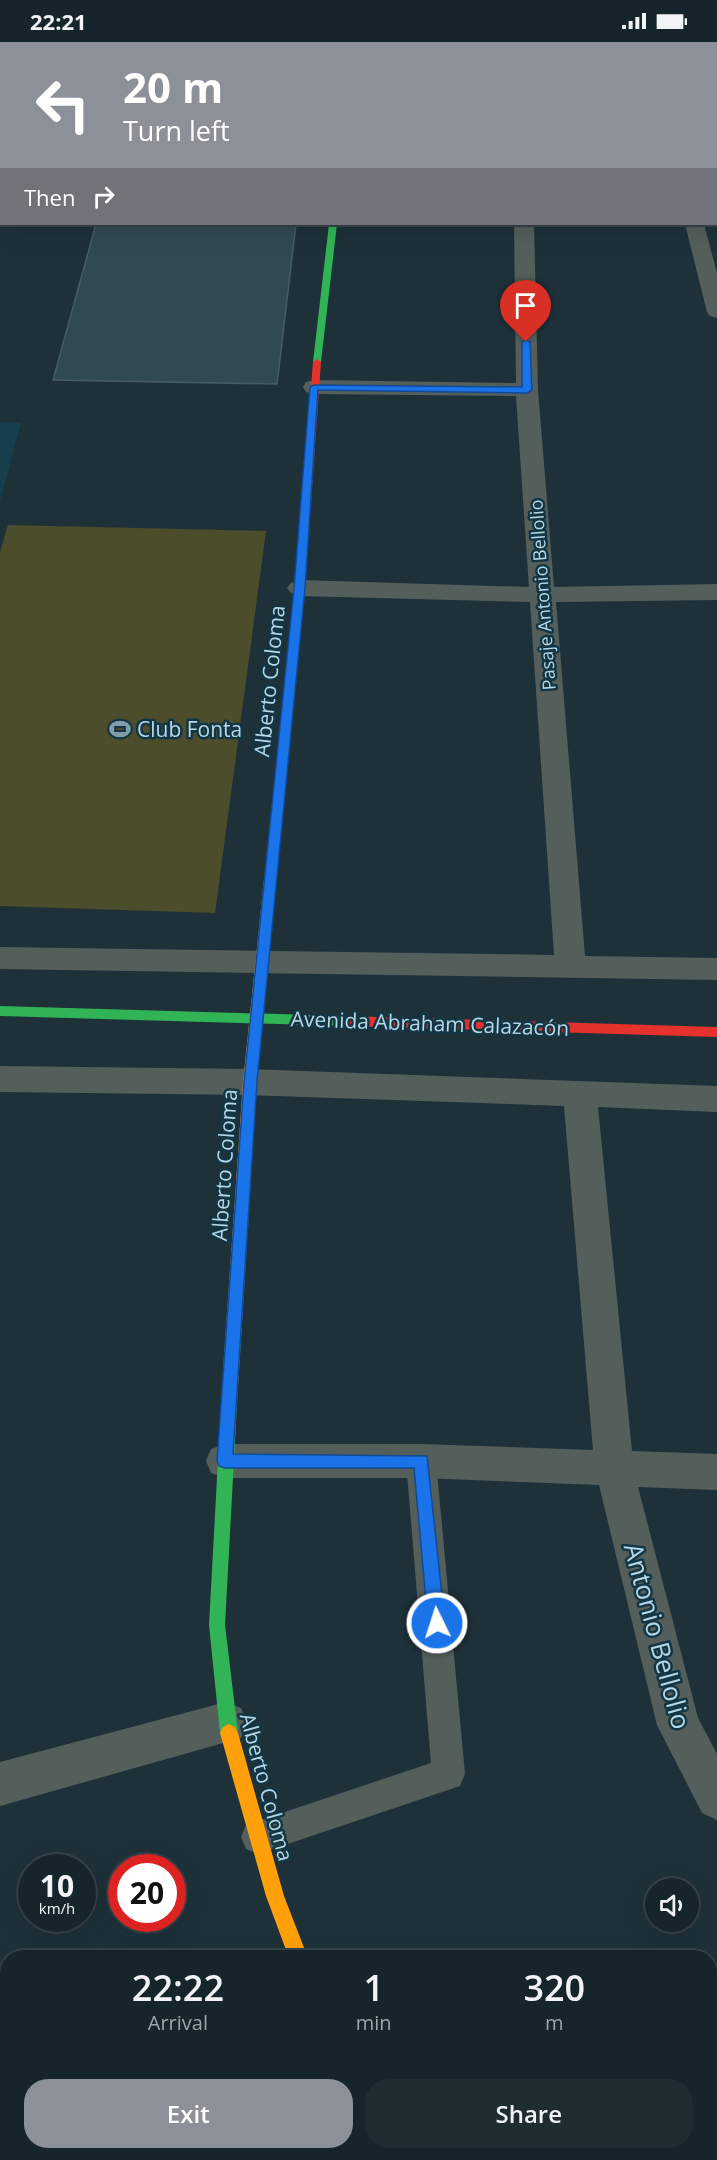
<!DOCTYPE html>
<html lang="en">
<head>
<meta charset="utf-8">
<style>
	:root { --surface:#16252b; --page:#1f2d33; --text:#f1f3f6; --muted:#9ea5a9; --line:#354247; --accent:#8c9099 }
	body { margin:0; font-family:"Open Sans",sans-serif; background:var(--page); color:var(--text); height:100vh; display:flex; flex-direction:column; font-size:22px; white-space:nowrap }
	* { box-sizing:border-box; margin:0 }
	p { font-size:20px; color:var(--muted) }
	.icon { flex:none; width:33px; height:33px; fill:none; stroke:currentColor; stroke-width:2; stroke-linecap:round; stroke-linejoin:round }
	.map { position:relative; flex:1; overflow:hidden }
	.panel { position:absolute; left:0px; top:1908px; width:717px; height:210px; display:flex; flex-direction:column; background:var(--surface); border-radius:24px 24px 0 0; box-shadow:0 6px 24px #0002,0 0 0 2px var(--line) }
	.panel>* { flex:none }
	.guide { position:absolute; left:0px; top:0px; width:717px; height:183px; box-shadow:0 6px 24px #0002,0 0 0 2px var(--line); background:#8c9099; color:#fff; overflow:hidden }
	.tools { position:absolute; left:645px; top:1836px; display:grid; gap:12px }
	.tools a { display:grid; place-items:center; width:54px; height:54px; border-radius:50%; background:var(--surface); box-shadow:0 6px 24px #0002,0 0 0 2px var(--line); font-size:30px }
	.speed { position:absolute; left:18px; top:1812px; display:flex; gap:12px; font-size:30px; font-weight:700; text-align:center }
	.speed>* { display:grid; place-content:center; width:78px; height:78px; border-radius:50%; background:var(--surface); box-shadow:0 6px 24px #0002,0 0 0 2px var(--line); line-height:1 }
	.speed small { font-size:15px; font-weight:400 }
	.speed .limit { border:9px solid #d22; background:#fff; color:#111 }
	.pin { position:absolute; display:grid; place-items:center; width:51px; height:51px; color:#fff; margin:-62px -26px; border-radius:50% 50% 50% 0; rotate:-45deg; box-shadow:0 0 6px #0007 }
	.pin .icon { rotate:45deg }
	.me { position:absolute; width:66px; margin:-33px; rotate:356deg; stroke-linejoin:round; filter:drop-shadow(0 0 4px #0008) }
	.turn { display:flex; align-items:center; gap:21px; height:126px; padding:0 24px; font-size:27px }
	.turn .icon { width:78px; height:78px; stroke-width:2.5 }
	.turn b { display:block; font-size:42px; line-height:51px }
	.then { display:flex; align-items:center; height:57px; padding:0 24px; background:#0003; gap:12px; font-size:22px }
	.eta { display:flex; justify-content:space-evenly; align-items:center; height:102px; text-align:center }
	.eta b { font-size:36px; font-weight:600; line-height:42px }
	.action { display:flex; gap:12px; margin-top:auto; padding:12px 24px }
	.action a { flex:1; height:69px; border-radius:24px; background:var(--accent); color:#fff; font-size:24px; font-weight:600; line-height:69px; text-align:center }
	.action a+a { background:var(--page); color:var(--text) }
	.status { display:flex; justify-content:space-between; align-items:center; height:42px; padding:0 30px; background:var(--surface); direction:ltr }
	.status svg { height:16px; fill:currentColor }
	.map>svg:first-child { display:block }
	.built { fill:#173e4d }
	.green { fill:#4b4d2b }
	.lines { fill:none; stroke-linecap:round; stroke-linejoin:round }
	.stream { fill:#4186a1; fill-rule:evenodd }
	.building { fill:#314a51; stroke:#455d63; stroke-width:1.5 }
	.lane { fill:#545f5c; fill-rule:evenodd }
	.street { fill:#545f5c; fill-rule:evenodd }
	.fast { fill:#30b455; fill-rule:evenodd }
	.slow { fill:#ff9f0a; fill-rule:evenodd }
	.jam { fill:#e5322d; fill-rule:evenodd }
	.route { fill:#1a73e8; stroke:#114b97; stroke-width:1.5 }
	.labels { text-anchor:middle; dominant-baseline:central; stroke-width:5; stroke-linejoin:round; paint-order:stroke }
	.far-street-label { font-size:18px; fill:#b7d7e5; stroke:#133644 }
	.street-label { font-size:21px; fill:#b7d7e5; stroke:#133644 }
	.poi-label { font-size:21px; fill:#b7d7e5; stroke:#133644; text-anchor:start }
	.near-street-label { font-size:26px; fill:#b7d7e5; stroke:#133644 }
</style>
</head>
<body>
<div class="status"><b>22:21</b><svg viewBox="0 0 49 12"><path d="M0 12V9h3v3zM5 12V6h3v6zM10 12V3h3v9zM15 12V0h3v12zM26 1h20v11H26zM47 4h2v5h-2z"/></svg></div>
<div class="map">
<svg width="717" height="2118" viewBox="0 0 717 2118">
	<rect width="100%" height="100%" fill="#1e3139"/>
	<path class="built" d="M0 380 21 381 0 459Z"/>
	<path class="green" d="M8 483 266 489 215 871 0 864V510Z"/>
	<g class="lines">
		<path class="stream" d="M170 0H178V2H170Z"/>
	</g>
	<path class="building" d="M96 182H296L277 342 53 338Z"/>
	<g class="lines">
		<path class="lane" d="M421 1406 432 1409 436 1419 465 1732 460 1744 258 1812 246 1807 241 1795 246 1783 431 1721 406 1419 410 1409Z"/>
		<path class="street" d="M145 0H161V2H145Z
			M398 0H414V2H398Z
			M596 0H656L657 2H597Z
			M710 0H717V9L716 2Z
			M0 33H2V43H0Z
			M716 83H717V93H716Z
			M0 142H2V154H0Z
			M514 182H534L538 348 554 545 717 542V558L556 560 585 914 717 916V938L0 927V905L554 913 530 560 300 554 291 551 287 546 291 541 300 538 529 545 516 354 314 352 306 350 303 345 306 340 314 338 516 341Z
			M685 182H704L717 231V276L710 274 707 270Z
			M0 1024 250 1027 717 1044V1070L598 1065 632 1409 717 1412V1448L638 1445 698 1676 717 1712V1778L702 1771 657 1683 599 1443 421 1436H225L211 1431 206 1419 211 1407 225 1402H421L593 1408 564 1064 250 1053 0 1050Z
			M226 1660 241 1666 247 1681 241 1696 0 1764V1720Z"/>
		<path class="fast" d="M716 172H717V176H716Z
			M329 182H337L321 320 317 323 313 320Z
			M0 964 346 974 352 979 346 984 0 974Z
			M230 1337 235 1339 238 1344 225 1583 238 1691 235 1697 229 1700 223 1697 220 1691 209 1583 222 1344 225 1339Z"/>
		<path class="slow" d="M271 824 277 828 257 1040 238 1344 235 1349 230 1351 225 1349 222 1344 243 1040 265 828Z
			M229 1682 235 1685 238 1691 284 1854 308 1916H289L266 1854 220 1691 223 1685Z
			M364 2110H384L386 2118H366Z"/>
		<path class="jam" d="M317 317 321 320 305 546 277 828 271 832 265 828 295 546 313 320Z
			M346 974 717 985V995L346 984 340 979Z"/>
	</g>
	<path class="route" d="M526 298 530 300 532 348 527 351 318 348 305 546 257 1040 233 1412 427 1414 445 1581 443 1587 437 1589 431 1587 428 1581 414 1426H225L219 1424 217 1419 244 1040 294 546 310 345 314 343 522 345V300Z"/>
	<defs>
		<symbol id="stadium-bare" viewBox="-9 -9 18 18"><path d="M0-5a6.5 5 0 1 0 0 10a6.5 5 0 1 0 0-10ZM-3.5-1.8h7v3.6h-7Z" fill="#819da9" stroke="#133644" stroke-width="2.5" paint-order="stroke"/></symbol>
	</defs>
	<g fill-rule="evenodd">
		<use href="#stadium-bare" x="105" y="672" width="30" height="30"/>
	</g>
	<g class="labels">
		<g class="far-street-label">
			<text transform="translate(542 553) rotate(-94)">Pasaje Antonio Bellolio</text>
		</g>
		<g class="street-label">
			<text transform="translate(269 639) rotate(-84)">Alberto Coloma</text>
			<text transform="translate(430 981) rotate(2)">Avenida Abraham Calazacón</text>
			<text transform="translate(224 1123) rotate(-86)">Alberto Coloma</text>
			<text transform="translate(267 1745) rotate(75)">Alberto Coloma</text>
		</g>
		<g class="poi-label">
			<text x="137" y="687">Club Fonta</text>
		</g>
		<g class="near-street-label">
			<text transform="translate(658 1594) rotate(75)">Antonio Bellolio</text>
		</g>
	</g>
</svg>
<div class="tools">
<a><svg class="icon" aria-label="sound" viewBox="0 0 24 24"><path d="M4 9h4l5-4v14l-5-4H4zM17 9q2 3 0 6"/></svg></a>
</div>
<div class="speed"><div>10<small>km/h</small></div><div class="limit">20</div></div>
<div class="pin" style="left:526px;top:300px;background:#d93025"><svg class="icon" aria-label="arrive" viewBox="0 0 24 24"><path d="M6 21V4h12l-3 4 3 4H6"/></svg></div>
<svg class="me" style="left:437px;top:1581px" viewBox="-20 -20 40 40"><circle r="17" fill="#1a73e8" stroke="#fff" stroke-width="3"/><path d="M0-11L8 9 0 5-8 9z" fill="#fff"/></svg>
<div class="guide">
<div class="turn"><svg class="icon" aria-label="left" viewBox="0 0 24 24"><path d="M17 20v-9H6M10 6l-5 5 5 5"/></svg><div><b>20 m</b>Turn left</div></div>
<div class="then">Then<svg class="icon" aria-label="right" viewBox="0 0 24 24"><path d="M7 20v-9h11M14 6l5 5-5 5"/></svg></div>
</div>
<section class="panel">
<div class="eta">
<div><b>22:22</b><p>Arrival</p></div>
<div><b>1</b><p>min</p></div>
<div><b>320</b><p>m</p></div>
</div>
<div class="action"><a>Exit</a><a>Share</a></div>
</section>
</div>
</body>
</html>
